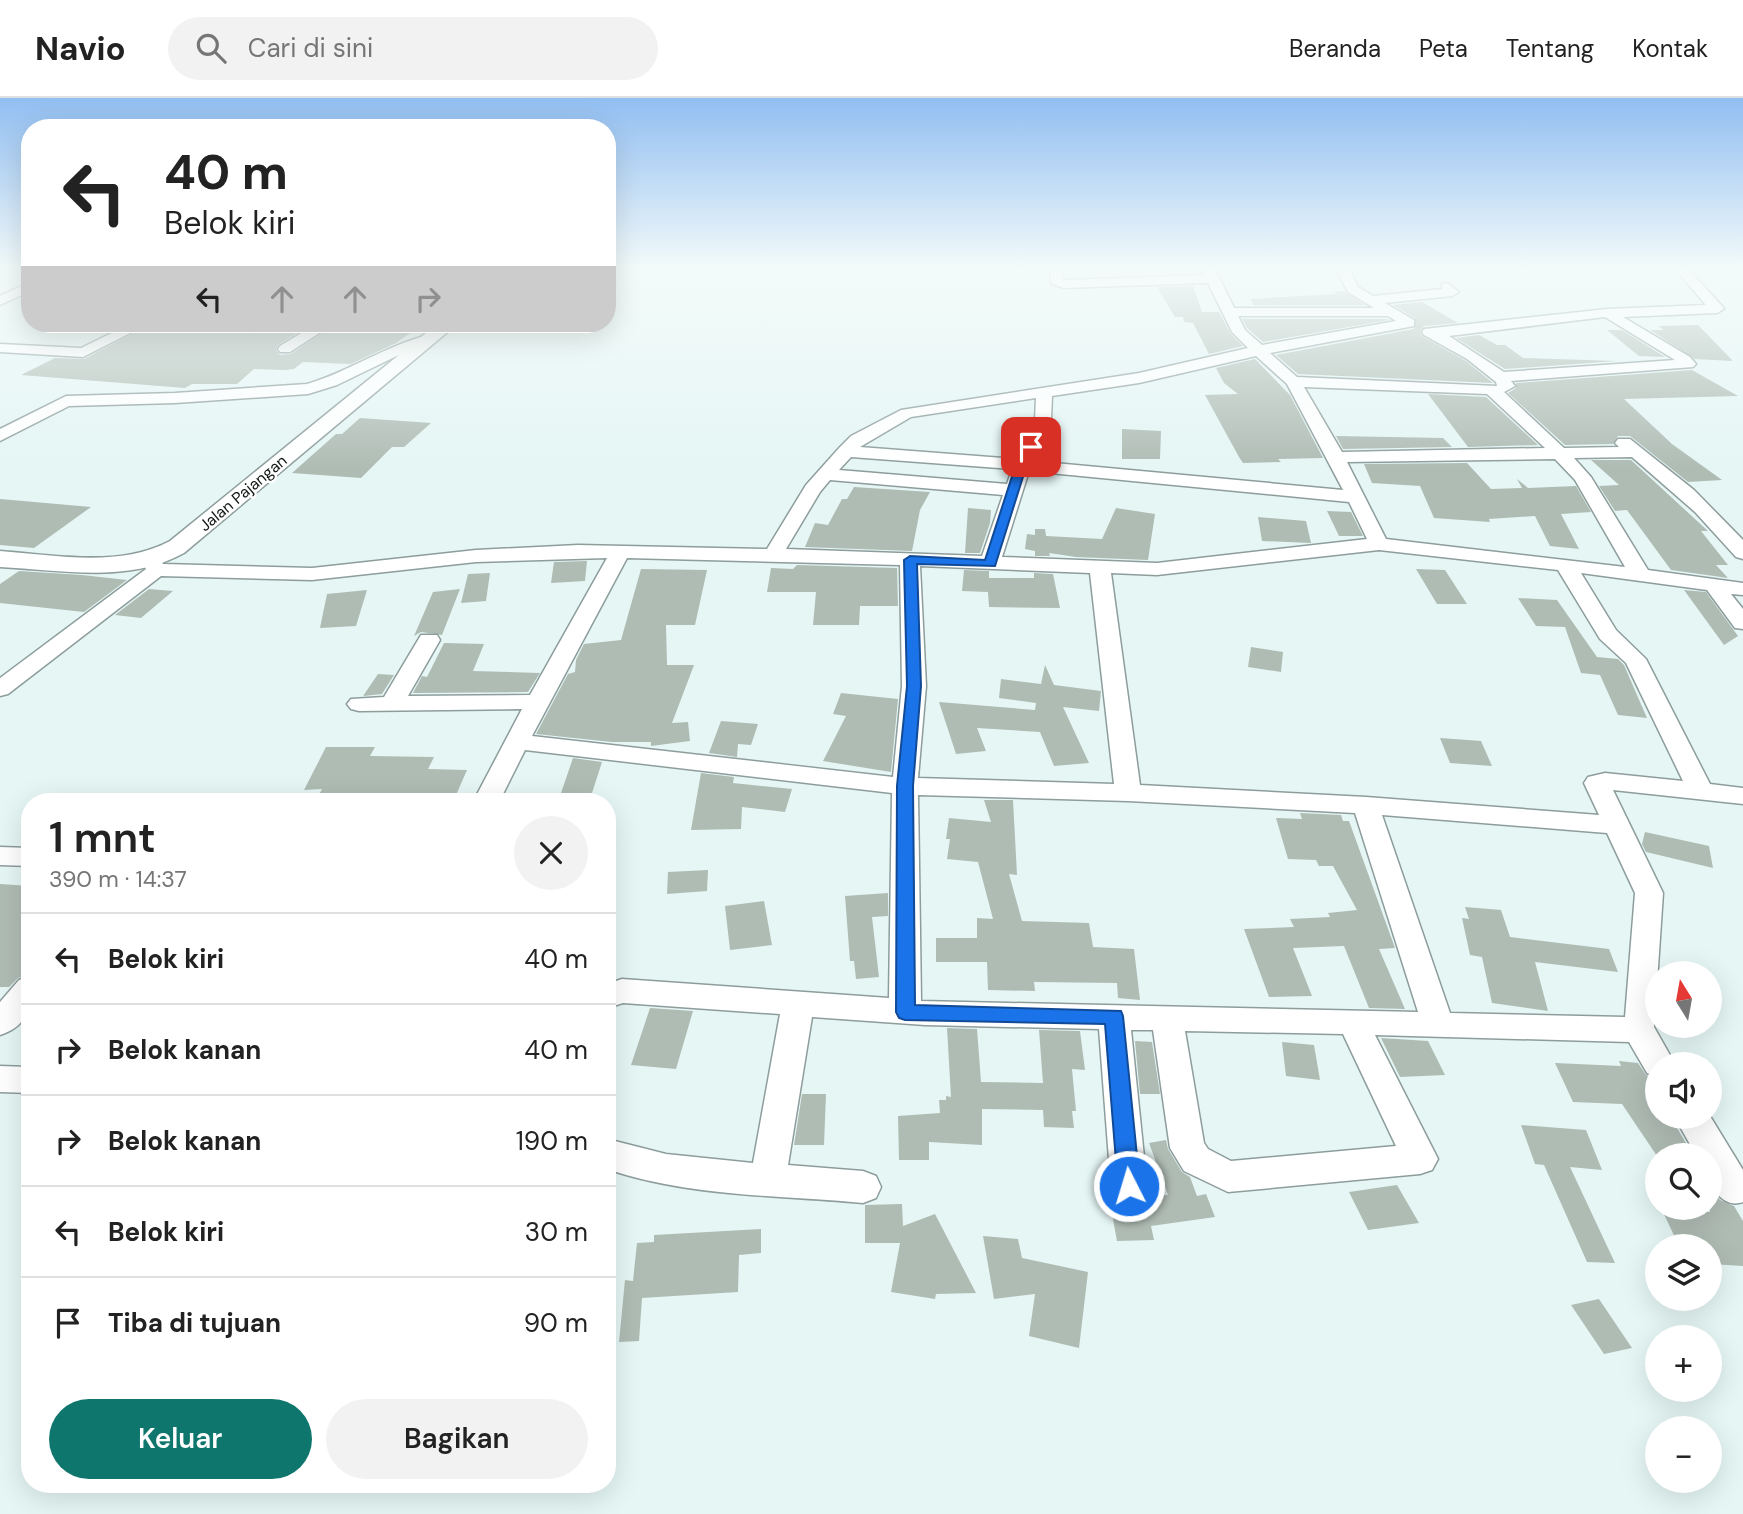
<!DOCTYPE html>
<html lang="id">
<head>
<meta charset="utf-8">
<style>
	:root { --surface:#fff; --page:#f2f2f2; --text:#222; --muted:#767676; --line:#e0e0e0; --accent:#0f766e }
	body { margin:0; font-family:"DM Sans",sans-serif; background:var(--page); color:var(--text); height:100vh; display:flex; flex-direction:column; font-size:26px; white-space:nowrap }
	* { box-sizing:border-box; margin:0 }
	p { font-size:23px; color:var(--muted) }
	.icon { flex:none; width:38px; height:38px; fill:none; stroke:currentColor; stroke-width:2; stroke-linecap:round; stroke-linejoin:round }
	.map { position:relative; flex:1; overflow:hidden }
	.sheet { position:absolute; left:21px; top:695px; width:595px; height:700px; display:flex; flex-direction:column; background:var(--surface); border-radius:28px; box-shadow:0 7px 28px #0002 }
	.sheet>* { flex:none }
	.guide { position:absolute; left:21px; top:21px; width:595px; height:214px; border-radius:28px; box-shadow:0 7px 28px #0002; background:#fff; color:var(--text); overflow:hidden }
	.needle { width:46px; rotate:349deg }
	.fabs { position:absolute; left:1645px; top:863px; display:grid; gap:14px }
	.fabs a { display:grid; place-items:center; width:77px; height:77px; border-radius:50%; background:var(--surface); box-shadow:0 7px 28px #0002; font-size:35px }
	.pin { position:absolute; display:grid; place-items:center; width:60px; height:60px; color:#fff; margin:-30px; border-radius:14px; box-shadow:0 4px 10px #0006 }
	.me { position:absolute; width:77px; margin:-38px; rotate:355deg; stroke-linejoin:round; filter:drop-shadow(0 0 5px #0008) }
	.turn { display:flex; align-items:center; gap:24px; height:147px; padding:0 28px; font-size:32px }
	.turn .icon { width:91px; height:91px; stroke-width:2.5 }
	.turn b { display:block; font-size:49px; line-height:60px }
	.lanes { display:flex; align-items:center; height:66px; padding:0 28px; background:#0003; justify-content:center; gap:35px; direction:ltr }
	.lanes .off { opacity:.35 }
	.round { display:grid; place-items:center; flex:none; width:74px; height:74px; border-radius:37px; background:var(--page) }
	.overview { display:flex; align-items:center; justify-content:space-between; height:119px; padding:0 28px }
	h1 { font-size:42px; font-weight:600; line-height:52px }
	.primary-button { display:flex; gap:14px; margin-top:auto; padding:14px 28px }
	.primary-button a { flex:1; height:80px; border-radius:42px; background:var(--accent); color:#fff; font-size:28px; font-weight:600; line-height:80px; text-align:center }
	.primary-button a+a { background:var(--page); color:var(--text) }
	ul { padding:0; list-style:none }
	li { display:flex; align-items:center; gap:21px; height:91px; padding:0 28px; border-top:2px solid var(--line) }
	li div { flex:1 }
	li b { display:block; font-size:26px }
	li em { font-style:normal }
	header { display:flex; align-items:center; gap:42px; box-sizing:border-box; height:98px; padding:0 35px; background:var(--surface); border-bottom:2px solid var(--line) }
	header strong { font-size:33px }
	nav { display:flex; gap:38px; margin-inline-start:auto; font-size:24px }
	.search { width:490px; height:63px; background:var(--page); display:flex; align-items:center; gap:18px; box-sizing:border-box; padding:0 24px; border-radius:38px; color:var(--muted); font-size:26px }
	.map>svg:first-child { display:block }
	.building { fill:#afbcb4 }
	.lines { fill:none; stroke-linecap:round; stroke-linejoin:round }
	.minor-casing { stroke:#8d9d9c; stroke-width:3 }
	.major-casing { stroke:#8d9d9c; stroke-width:3 }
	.minor { fill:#fff; fill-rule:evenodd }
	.major { fill:#fff; fill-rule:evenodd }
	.route { fill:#1a73e8; stroke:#114b97; stroke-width:2 }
	.labels { text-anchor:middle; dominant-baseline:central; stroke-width:5; stroke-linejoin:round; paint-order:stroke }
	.far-street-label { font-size:16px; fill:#111716; stroke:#fff }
</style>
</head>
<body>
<header>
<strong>Navio</strong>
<div class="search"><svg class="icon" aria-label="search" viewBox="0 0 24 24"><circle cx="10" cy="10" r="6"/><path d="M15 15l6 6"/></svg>Cari di sini</div>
<nav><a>Beranda</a><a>Peta</a><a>Tentang</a><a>Kontak</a></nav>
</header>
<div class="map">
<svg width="1743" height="1416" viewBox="0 0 1743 1416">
	<rect width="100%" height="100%" fill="#e5f6f5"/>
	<path class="building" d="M1193 188 1202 214H1219L1230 235 1243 248 1209 256 1193 225 1184 224 1183 219H1175L1157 189Z
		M1345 193 1365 207H1254L1250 201 1337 196 1333 194Z
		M1422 204 1458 225 1424 228 1420 233 1422 238 1466 263 1493 285 1298 276 1276 257 1414 231 1415 220 1393 207Z
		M1242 221H1387L1389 222 1263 244 1247 230Z
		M151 226H311L278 247 276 252 280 257 291 256 335 226H423L396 245 351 266 303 264 294 271 285 272 254 271 237 286H192L185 290 21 277 55 260 84 261Z
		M1698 227 1733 263 1695 261 1650 232H1664L1658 228Z
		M1607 232H1622L1665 259 1639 258Z
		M1479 237 1497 247H1505L1523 260 1617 263 1505 271 1456 240Z
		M1255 261 1290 297 1323 360 1278 361 1281 364 1243 365 1239 359 1205 297 1238 296 1224 285 1216 270Z
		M1692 272 1738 298 1624 301 1672 346 1722 382 1688 384 1630 338H1618L1613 346 1565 347 1508 295 1516 290V285Z
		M1428 296 1486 299 1538 347 1468 349Z
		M360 320 431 325 404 349H392L361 380 292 375 336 336H342Z
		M1122 331 1161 333 1160 361H1122Z
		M1336 338 1443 340 1452 349 1343 351Z
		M1591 362H1631L1708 433H1701L1728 467H1716L1728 480 1671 472 1627 412 1615 413 1599 388 1619 387Z
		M1467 365 1491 391 1522 390 1517 381 1528 390 1576 388 1591 414 1561 416 1579 451 1550 448 1535 418 1489 421 1490 424 1434 420 1420 388 1372 385 1364 366Z
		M854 389 930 394 920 412 912 453 805 449 815 425 828 427 842 401H847Z
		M0 401 91 409 34 450 0 447Z
		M968 410 991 412 990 425 980 455H965Z
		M1116 410 1155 416 1148 462 1076 459 1049 455 1050 458H1035V453L1025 451 1027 436 1035 437V431H1045L1046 438 1102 441Z
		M1327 413 1351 414 1363 438H1339Z
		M1258 419 1306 423 1311 445 1262 443Z
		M587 463 585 483 551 485 554 464Z
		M797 467 897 470 898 508H860L859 527H813L816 494H767L771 470 793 471Z
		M641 471 707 472 695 527H666L667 567H694L672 625 688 624 690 643 651 648V644H612L536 636 568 576 575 574 576 562 584 546 621 542Z
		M1416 471 1445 472 1467 506H1437Z
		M964 472 989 473V480H1034V475L1053 476 1060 510 989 509 988 494 962 493Z
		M19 473 82 477 127 482 84 514 0 505V486Z
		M490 475 486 503 461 505 468 476Z
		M149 491 173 493 141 520 115 517Z
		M460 491 442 537 421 534 414 538 433 494Z
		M367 492 356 528 320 530 327 496Z
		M1684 492 1706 494 1738 538 1724 547Z
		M1518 500 1557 502 1597 559 1618 561 1624 567 1647 620 1618 617 1600 577 1581 575 1565 529 1536 528Z
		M444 545 484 546 473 573 540 575 528 594 413 595 422 578 427 579Z
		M1251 549 1283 554 1281 574 1248 569Z
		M1045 567 1054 587 1101 593 1099 613 1063 609 1089 665 1054 668 1040 634 977 630 986 653 956 656 939 604 1035 612 1036 605 999 600 1001 581 1041 586Z
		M378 576 394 577 382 596 363 598Z
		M841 595 898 601 891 674 823 663 846 618 833 616Z
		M721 623 758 626 751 647 738 646 737 659 709 655Z
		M1440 640 1481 643 1492 668 1450 665Z
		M326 649H375L370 658 434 659 428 671 467 672 453 704H315L322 691 304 692Z
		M573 660 602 664 592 695H561Z
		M701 675 734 679 733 685 792 691 785 714 742 709 741 731 691 732Z
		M984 702H1013L1017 777 1009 776 1022 823 1089 825 1093 849 1134 851 1140 902 1118 900 1117 885 1034 884 1035 893 988 892 987 864H936V840H977V820L993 821 978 764 947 761 950 741H946L949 720 991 724Z
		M1300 715 1341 717 1343 723H1349L1395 850 1379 851 1405 911 1369 910 1344 848 1293 850 1312 898 1269 899 1244 831 1294 829 1290 821 1330 819 1328 815 1357 812 1333 768H1319L1316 762 1288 761 1276 720 1302 721Z
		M1645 734 1709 748 1713 770 1646 754 1642 746Z
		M708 772 707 793 667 796 668 774Z
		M0 786 30 788V876L18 880 9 889H0Z
		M888 795V818L872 819 879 879 856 881 854 863H850L845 798Z
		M764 803 772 847 730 852 725 808Z
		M1465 809 1501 812 1510 839 1609 851 1618 874 1535 864 1548 913 1492 905 1482 859 1470 857 1462 820 1469 821Z
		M650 910 693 913 676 971 631 967Z
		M947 930 977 931 981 984 1043 985 1039 932 1080 933 1085 972 1072 971 1076 1013H1072L1074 1030 1044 1029 1043 1012 982 1011V1047L929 1044V1062H899L898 1018 940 1015 939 1002H946V998L951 999Z
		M1381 940 1428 943 1445 977 1400 979Z
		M1135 943 1152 944 1160 996H1140Z
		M1282 944 1314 947 1320 982 1286 978Z
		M1619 963 1638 965 1646 977 1657 981V1018H1670L1693 1057 1657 1058 1622 1006 1573 1004 1555 965 1621 968Z
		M802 996H826L824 1047H794Z
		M1521 1027 1586 1032 1602 1072 1570 1069 1615 1165 1587 1164 1544 1067 1535 1066Z
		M1166 1042 1168 1051 1182 1074 1190 1079 1197 1098 1206 1096 1215 1119 1151 1128 1154 1142 1117 1143 1109 1099 1130 1106 1145 1098 1168 1097 1149 1045Z
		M1397 1087 1419 1125 1368 1132 1349 1094Z
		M1710 1088 1720 1102 1734 1108 1743 1123V1168L1710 1166V1148H1679L1662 1112 1710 1114Z
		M902 1106 903 1128 935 1116 976 1195 936 1196 935 1201 891 1194 900 1145H865V1107Z
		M761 1131V1155L739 1157 738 1194 642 1200 639 1243 619 1244 625 1182 633 1183 637 1145 654 1144V1137Z
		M983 1138 1018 1141 1022 1160 1088 1174 1079 1250 1029 1238 1035 1196 994 1201Z
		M1599 1201 1632 1250 1604 1256 1571 1207Z"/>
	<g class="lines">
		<defs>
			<path id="minor" d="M1050 171H1062L1063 180 1065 182 1205 177 1202 171H1215L1234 210H1374L1348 194 1336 171H1349L1358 189 1373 198 1442 191V186L1447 185 1459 194 1452 198 1385 205 1414 222V228L1270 255 1297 279 1497 288 1496 284 1467 261 1424 237 1422 234 1424 231 1607 211 1706 207 1675 171H1688L1722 208 1724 211 1717 215 1623 219 1690 259 1696 266 1693 269 1511 283 1515 288 1504 294 1564 350 1619 349 1615 345 1618 341H1630L1694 392 1743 442V461L1736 459 1695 414 1632 359 1574 360 1591 379 1648 472 1743 485V497L1731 496 1743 511V531L1735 530 1707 492 1581 475 1616 532 1646 561 1710 686 1743 690V706L1613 692 1663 795 1654 929 1675 966H1657V979L1647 975 1629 944 1375 937 1438 1061 1432 1072 1420 1076 1228 1094 1184 1073 1170 1050 1153 932H1131L1147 1088 1142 1099 1129 1104 1116 1099 1111 1088 1099 931 925 927 812 919 788 1067 863 1073 876 1078 881 1089 876 1100 863 1105C778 1097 689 1099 607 1071V1041L666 1056 753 1065 780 916 623 905 607 910V886L622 881 889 900 892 695 525 652 499 704H473L522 611 359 613 351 611 347 606 351 601 384 599 421 537H437L440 542 408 598 530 597 607 460 476 464 312 482 161 478 8 596 0 598V580L146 471 140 462 143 458H157L163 466 312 470 476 452 578 447 767 451 806 387 840 349 851 338 901 312 1139 275 1248 250 1232 234 1208 185 1063 190 1051 185ZM1238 218H1388L1396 223 1262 247 1245 232ZM1605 219 1675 262 1504 274 1449 238ZM1256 258 1287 286 1343 392 1033 363 1051 321 1052 298 1139 285ZM1304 289 1487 296 1545 350 1342 354ZM1036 300 1035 321 1016 361 860 349 911 319ZM851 359 1012 371 1007 386 839 372ZM1555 361 1575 382 1625 469 1386 441 1347 364ZM1029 373 1349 404 1367 441 1157 465 1002 459ZM830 382 1003 397 982 458 786 451 820 394ZM1379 452 1558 472 1600 541 1626 565 1683 683 1605 675 1588 679 1584 685 1599 717 1366 699 1140 687 1111 475 1157 477ZM627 460 900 467 902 588 893 679 532 638ZM920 468 1090 475 1114 686 918 680 926 588ZM918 697 1128 703 1355 715 1418 914 921 903ZM1382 717 1607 735 1635 795 1625 919 1450 915ZM1185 933 1343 936 1396 1048 1231 1063 1208 1051 1204 1045Z
				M30 184V193L0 207V198Z
				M130 226H148L83 259 0 254V246L81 250Z
				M316 226H333L290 254H280L278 251 280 248Z
				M429 237 434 238 436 241 434 244 405 254 337 287 308 296 175 305 69 308 0 343V331L66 298 175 295 307 286C349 274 386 247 429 237Z
				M0 749 30 750V768L0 767Z
				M30 878C30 906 31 927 0 937V904L19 882Z
				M0 968 30 969V995L0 994Z
				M1674 1018H1710L1743 1072V1104C1727 1110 1714 1096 1710 1081 1708 1074 1710 1064 1710 1057H1696Z"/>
			<path id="major" d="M437 226H457L184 455C128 486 61 472 0 469V453C56 457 119 470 170 443Z"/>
		</defs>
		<use href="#minor" class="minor-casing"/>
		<use href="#major" class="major-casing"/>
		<use href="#minor" class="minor"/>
		<use href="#major" class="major"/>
	</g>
	<linearGradient id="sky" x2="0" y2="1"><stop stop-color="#91bef1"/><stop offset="0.46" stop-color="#f3fbfa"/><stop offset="1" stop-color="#f3fbfa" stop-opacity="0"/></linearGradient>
	<rect width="1743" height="370" fill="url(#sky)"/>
	<path class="route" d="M1027 347 1036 349 1027 366 995 468 917 466 921 588 913 688 915 907 1121 913 1123 918 1140 1088 1137 1095 1129 1098 1122 1095 1118 1088 1105 926 905 922 899 920 896 914 897 688 907 588 904 462 910 458 985 462 1016 366Z"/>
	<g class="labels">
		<g class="far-street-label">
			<text transform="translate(243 395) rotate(-40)">Jalan Pajangan</text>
		</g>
	</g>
</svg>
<div class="fabs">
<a><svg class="needle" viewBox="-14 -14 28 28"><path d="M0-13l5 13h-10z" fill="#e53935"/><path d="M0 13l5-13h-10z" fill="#767676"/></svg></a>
<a><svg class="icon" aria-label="sound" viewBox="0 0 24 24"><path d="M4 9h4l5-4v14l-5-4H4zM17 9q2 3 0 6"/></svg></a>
<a><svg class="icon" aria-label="search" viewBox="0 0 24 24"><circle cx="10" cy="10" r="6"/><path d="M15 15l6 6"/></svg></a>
<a><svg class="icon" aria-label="layers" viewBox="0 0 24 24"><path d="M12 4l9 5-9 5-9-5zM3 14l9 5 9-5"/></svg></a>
<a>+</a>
<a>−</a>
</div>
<div class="pin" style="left:1031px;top:349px;background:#d93025"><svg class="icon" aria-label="arrive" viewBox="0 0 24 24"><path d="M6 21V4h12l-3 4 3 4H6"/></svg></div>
<svg class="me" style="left:1129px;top:1088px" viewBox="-20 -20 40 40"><circle r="17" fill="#1a73e8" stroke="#fff" stroke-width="3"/><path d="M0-11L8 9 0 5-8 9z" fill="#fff"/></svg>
<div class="guide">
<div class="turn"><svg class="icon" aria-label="left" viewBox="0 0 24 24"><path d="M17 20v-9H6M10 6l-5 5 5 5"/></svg><div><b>40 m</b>Belok kiri</div></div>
<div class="lanes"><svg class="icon" aria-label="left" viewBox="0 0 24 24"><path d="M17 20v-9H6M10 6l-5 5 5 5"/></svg><svg class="icon off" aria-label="ahead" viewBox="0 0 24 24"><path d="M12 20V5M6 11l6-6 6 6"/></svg><svg class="icon off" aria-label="ahead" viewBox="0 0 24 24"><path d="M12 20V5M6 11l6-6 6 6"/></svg><svg class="icon off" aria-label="right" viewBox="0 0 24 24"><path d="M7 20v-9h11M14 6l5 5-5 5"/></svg></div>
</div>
<section class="sheet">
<div class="overview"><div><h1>1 mnt</h1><p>390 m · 14:37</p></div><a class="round"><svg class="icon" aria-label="close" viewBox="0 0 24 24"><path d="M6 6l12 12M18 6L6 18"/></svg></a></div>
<ul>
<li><svg class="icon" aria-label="left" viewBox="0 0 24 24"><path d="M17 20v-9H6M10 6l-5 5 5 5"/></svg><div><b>Belok kiri</b></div><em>40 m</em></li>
<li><svg class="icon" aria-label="right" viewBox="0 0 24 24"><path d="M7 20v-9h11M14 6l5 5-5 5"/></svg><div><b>Belok kanan</b></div><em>40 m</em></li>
<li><svg class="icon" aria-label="right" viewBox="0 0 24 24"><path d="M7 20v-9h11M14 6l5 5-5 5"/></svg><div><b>Belok kanan</b></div><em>190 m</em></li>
<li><svg class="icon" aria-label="left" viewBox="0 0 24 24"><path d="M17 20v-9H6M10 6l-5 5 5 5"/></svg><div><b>Belok kiri</b></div><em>30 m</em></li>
<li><svg class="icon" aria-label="arrive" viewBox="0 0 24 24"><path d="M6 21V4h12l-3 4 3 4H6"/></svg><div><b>Tiba di tujuan</b></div><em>90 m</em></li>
</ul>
<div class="primary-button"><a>Keluar</a><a>Bagikan</a></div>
</section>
</div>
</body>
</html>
